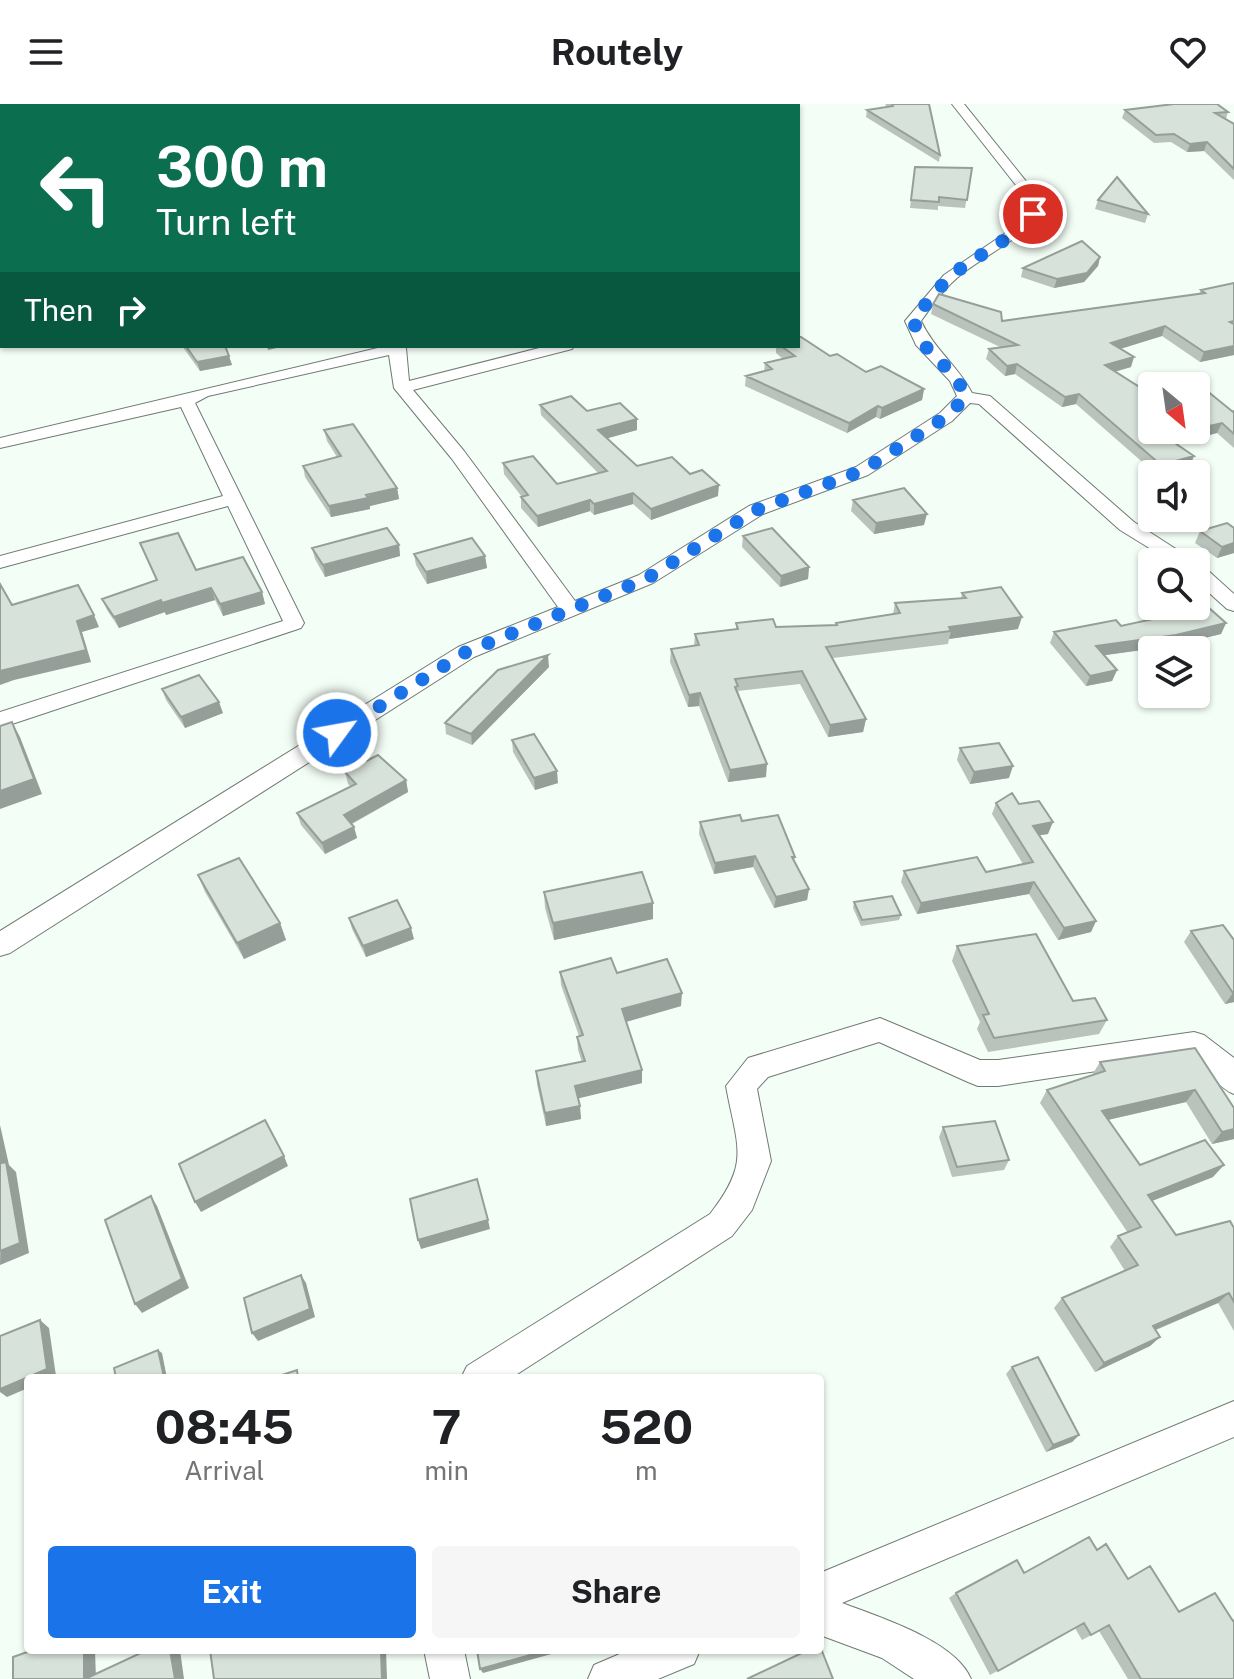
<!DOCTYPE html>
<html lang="en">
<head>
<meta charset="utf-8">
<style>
	:root { --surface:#fff; --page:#f6f6f6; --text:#202124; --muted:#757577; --accent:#1a73e8 }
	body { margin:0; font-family:"Public Sans",sans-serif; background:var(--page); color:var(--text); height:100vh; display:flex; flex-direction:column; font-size:30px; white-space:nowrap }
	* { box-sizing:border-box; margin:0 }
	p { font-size:26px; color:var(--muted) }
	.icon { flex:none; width:44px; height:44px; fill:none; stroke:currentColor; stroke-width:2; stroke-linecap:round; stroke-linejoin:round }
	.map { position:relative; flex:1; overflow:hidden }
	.details { position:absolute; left:24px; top:1270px; width:800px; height:280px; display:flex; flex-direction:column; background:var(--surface); border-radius:8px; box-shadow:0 2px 6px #0004 }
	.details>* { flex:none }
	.top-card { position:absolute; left:0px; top:0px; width:800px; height:244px; box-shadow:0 2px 6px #0004; background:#0b6e4f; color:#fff; overflow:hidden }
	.needle { width:52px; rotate:151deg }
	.fabs { position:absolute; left:1138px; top:268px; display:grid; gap:16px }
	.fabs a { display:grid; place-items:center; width:72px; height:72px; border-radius:8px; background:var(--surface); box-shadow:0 2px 6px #0004; font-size:40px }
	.pin { position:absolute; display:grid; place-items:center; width:68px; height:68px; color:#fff; margin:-34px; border:4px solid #fff; border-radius:50%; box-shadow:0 2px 8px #0007 }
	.me { position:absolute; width:88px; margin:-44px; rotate:58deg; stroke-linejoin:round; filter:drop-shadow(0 0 6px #0008) }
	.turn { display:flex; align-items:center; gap:28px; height:168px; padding:0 24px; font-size:36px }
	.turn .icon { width:104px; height:104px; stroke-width:2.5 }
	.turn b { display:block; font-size:56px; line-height:68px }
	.then { display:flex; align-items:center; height:76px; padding:0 24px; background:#0003; gap:16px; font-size:30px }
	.eta { display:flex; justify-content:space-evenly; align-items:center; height:136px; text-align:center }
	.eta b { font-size:48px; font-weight:700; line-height:56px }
	.primary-button { display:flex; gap:16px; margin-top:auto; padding:16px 24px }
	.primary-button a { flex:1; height:92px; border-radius:8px; background:var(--accent); color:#fff; font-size:32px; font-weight:700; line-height:92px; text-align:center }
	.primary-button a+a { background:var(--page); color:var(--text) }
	header { display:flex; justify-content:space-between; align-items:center; height:104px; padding:0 24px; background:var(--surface); font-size:36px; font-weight:700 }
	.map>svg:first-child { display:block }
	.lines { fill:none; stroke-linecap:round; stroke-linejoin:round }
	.minor-casing { stroke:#707a73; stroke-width:2 }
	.minor { fill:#fff; fill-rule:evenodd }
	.wall { fill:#b9c2bb }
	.shaded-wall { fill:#969e99 }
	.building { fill:#d7e2da; stroke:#969e99; stroke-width:2 }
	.route { stroke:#1a73e8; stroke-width:14; stroke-dasharray:0 25.2 }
</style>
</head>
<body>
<header><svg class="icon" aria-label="menu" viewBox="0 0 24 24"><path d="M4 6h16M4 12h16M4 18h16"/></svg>Routely<svg class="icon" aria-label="heart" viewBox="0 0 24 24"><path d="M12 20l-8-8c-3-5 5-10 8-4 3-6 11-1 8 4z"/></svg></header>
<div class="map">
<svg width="1234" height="1575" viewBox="0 0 1234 1575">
	<rect width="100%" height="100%" fill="#f3fef6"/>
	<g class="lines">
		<defs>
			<path id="minor" d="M952 0H964L1029 81 1040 110C1019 136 989 149 963 169 946 182 933 200 921 217 934 245 958 262 972 289L990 292 1134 418 1196 458H1172L1120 426 979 300 970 299 952 317 868 371 763 410 653 479 474 553 10 849 0 852V827L458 543 558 503 452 355 394 284 389 251 208 292 195 299 304 519 301 524 0 624V608L283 517 228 402 0 464V452L223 392 181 303 0 344V334L386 242 406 244 409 277 547 242H574L572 245 413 286 464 347 575 497 639 471 749 402 856 363 940 309 957 292 950 277 916 241 905 217 944 171 1004 130 1026 109 1019 85Z
				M1196 460 1203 462 1234 490V507L1227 505 1196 477Z
				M880 914 980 956H998L1194 928 1204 931 1234 954V990C1220 985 1203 963 1189 953L998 982H978L968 978 879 938 768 973 757 985 771 1057 752 1106 732 1132 511 1274H461L467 1262 710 1110C751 1058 737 1043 726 982L748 954Z
				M1234 1297V1333L842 1499C879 1513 956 1537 971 1575H914L882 1554 820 1531V1469Z
				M424 1546H464L470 1575H430Z
				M629 1546H700L694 1560 658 1575H588L594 1561Z"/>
		</defs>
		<use href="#minor" class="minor-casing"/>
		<use href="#minor" class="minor"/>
	</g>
	<path class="wall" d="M885 0H929L940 51 939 58 866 13 867 6 887 3Z
		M1125 6 1228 8 1226 15 1234 20V76L1204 47 1187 48 1171 38 1154 39 1122 14Z
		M915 63 972 64 965 104 938 102V106L910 104Z
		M1098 96 1148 110 1145 119 1095 105Z
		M1100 153 1098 162 1084 178 1054 184 1021 173 1023 164Z
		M1234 179V251L1200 258 1162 232 1120 245 1131 263 1115 268 1152 326 1234 307V344L1217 329 1176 340 1190 362 1160 370H1156L1076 300 1062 303 1015 270 1005 272 986 255 989 245 1000 243 931 210 933 200 1002 217 1199 190 1201 186Z
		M182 242H225L232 261 200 267Z
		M776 242H798L830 252 866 268 924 285 922 296 880 315 876 313 847 329 745 282 746 272 764 267 765 259 783 255 776 249Z
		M540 301 637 315V326L607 334 637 362 690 370 718 392 651 416 633 400 594 411 590 407 538 423 521 404V393H522L504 370 503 359 557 380 598 369 541 311Z
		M324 326 397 384 399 395 370 402V405L331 413 305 373 303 362 337 353 327 337Z
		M853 396 924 421 874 430 851 407Z
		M1234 424V449L1217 454 1195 439 1200 427Z
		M743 432 809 463 808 475 780 483 742 443Z
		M140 439 196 466 262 488 265 500 223 512 215 496 166 511 165 508 119 524 107 506 102 495 156 476Z
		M399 441 400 452 325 473 315 455 312 444Z
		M414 450 485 452 487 464 427 480 416 461Z
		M962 489 1018 525 949 535 948 540 833 554 866 615 863 628 828 633 800 580 738 587 766 673 728 678 699 602 688 603 670 558 671 545 694 542 695 530 736 525V519L776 523 836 521V519L893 510 895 499 961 495Z
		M1226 519 1221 530 1171 542 1104 551 1117 566 1112 577 1086 582 1050 539 1054 528 1121 522Z
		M549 563 472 641 446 630 445 619Z
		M162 585 223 609 185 624 166 596Z
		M512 636 558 679 535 686 513 648Z
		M960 644 1009 674 970 680 957 656Z
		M345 668 406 676 408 688 352 720 354 723 357 734 325 750 301 721 297 709 350 682 348 680Z
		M996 699 1019 700 1048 730 1040 731 1096 817 1091 828 1058 836 1029 790 917 810 901 778 904 767 986 768 1023 760 992 710Z
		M742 717 795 753 794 758 809 785 807 796 774 804 753 763 714 770 699 730 700 718Z
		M198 771 280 819 286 836 244 855 205 788Z
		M544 788 653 799V815L554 836 545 804Z
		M854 798 901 811 899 816 861 822 853 804Z
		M349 814 414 835 366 853 352 825Z
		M1191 827 1234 836V898L1225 900 1184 838Z
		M957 842 1073 897 1107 916 1099 930 988 948 977 925 980 918 952 857Z
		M560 868 617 869 681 902 626 918 642 979 578 994 581 1015 546 1022 537 980 536 967 582 958 578 946 577 933 579 932 561 881Z
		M1195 944 1234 1035 1212 1040 1186 998 1108 1016 1140 1061 1213 1073 1152 1097 1176 1131 1234 1124V1227L1218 1199 1156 1226 1160 1233 1150 1242 1095 1268 1054 1204 1062 1194 1125 1167 1110 1143 1118 1132 1128 1129 1040 999 1047 986 1092 971 1100 958Z
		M943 1023 1009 1056 1004 1066 952 1073 939 1033Z
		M1012 1263 1079 1331 1072 1338 1046 1348 1006 1270Z
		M1097 1446 1128 1475 1178 1507 1215 1489 1232 1516 1234 1515V1575H1128L1099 1527 1082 1536 1075 1524 990 1571 949 1494 956 1489Z"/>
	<path class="shaded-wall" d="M1207 38 1204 47 1187 48 1190 40Z
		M1100 153 1098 162 1084 178 1054 184 1057 175Z
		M1165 222 1162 232 1107 249 1111 239Z
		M267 242H285L268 246Z
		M1234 242V251L1200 258 1204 248Z
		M229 252 232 261 200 267 197 258Z
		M1134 253 1131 263 1102 271 1105 261Z
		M1017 260 1015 270 1005 272 1007 262Z
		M924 285 922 296 880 315 882 304Z
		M1079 290 1076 300 1062 303 1065 293Z
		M878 302 876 313 847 329 849 319Z
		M637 315V326L598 337V326Z
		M1222 319 1217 329 1162 343 1166 333Z
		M1194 352 1190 362 1157 370 1161 361Z
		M719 381 718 392 651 416V405Z
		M397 384 399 395 370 402V405L331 413 329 402Z
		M633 389V400L594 411V400Z
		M590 396V407L538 423 537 412Z
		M927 410 924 421 874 430 876 419Z
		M1234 439V449L1217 454 1222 443Z
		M399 441 400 452 325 473 323 461Z
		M485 452 487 464 427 480 426 468Z
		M809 463 808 475 780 483 781 472Z
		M211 484 215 496 166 511 162 499Z
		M262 488 265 500 223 512 220 500Z
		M161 496 165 508 119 524 114 513Z
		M94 511 99 523 82 528 91 558 14 576 0 581V567L77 517Z
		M1022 513 1018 525 949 535 951 527 949 523Z
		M1226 519 1221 530 1171 542 1092 553 1096 542Z
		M548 551 549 563 472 641 471 630Z
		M1117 566 1112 577 1086 582 1090 572Z
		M700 589 699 602 688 603 689 591Z
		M219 598 223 609 185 624 181 613Z
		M866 615 863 628 828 633 830 621Z
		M12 618 20 633 42 690 0 705V687Z
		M767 660 766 673 728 678 730 666Z
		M1013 662 1009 674 970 680 974 668Z
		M557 667 558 679 535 686 534 674Z
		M406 676 408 688 347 722 344 711Z
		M1053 718 1048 730 1029 733 1033 722Z
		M354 723 357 734 325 750 322 739Z
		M755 752 753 763 714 770 715 759Z
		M1034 778 1029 790 917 810 921 799Z
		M809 785 807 796 774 804 776 793Z
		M653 799V815L554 836 553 819Z
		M1096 817 1091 828 1058 836 1064 824Z
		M280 819 286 836 244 855 237 839Z
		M411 824 414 835 366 853 363 842Z
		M682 889 681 902 622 919V905Z
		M1233 889H1234V898L1225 900Z
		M642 966V979L576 995 575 982Z
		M1195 986 1186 998 1094 1019 1102 1007Z
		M580 1002 581 1015 546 1022 545 1009Z
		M0 1021 9 1061 16 1068 29 1149 0 1161 2 1059 0 1050Z
		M1234 1025V1035L1212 1040 1222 1028Z
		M284 1052 288 1062 201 1108 195 1098Z
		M1224 1061 1213 1073 1139 1102 1148 1091Z
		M151 1092 157 1102 189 1184 142 1209 135 1200Z
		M488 1116 490 1125 421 1145 418 1136Z
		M301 1171 306 1179 315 1213 258 1237 252 1229Z
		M1229 1189 1218 1199 1143 1231 1153 1222Z
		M40 1216 49 1224 56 1272 52 1274H28V1284L7 1293 0 1288V1285Z
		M1160 1233 1150 1242 1095 1268 1104 1259Z
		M158 1246 162 1249 167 1274H161Z
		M1079 1331 1072 1338 1046 1348 1053 1341Z
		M84 1546H95L96 1575H84Z
		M170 1546H180L184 1575H175Z
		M381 1546H386L387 1575H382Z
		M548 1546H566L483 1569 480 1565Z"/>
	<path class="building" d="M44 0H99L98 2H42Z
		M892 0H929L940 51 867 6 893 2Z
		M1174 0H1217L1228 8 1215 9 1234 20V65L1207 38 1190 40 1174 30 1156 31 1125 6Z
		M2 50V86H0V52Z
		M915 63 972 64 967 96 939 93V98L911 96Z
		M1117 73 1148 110 1098 96Z
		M2 98V140H0V101Z
		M1082 137 1100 153 1087 169 1057 175 1023 164Z
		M1234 179V217L1230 218 1234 220V242L1204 248 1165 222 1111 239 1134 253 1105 261 1152 291V326H1194L1166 333 1194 352 1161 361 1079 290 1065 293 1017 260 1007 262 989 245 1018 241 933 200 939 190 1001 208 1002 217 1205 189 1201 186Z
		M798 233H801L830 252 837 250 866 268 881 262 924 285 882 304 878 302 849 319 746 272 772 265 765 259 795 252 781 242H798Z
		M186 242H225L229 252 197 258Z
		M1206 286 1233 308 1234 307V330L1222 319 1196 325V287Z
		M571 292 587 307 620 299 637 315 598 326 637 362 672 353 690 370 702 366 719 381 651 405 633 389 594 400 590 396 537 412 521 393 528 391 503 359 533 352 557 380 607 367 540 301Z
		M353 320 397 384 366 391 368 394 329 402 303 362 341 352 324 326Z
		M904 384 927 410 876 419 853 396Z
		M1227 419 1234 424V439L1222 443 1200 427Z
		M387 424 399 441 323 461 312 444Z
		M772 424 809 463 781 472 743 432Z
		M178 429 196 466 243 453 262 488 220 500 211 484 162 499 161 496 114 513 102 495 157 476 140 439Z
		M472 434 485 452 426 468 414 450Z
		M0 480 12 501 78 481 94 511 77 517 86 546 0 567Z
		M1001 483 1022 513 949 523 951 527 826 543 866 615 830 621 802 567 735 575 738 582 735 583 767 660 730 666 700 589 689 591 671 545 699 541 695 530 738 525 736 519 773 515 776 523 837 521 836 519 900 509 895 499 966 494 962 489Z
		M1208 503 1226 519 1176 531 1096 542 1117 566 1090 572 1054 528 1116 516 1121 522Z
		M548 551 471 630 445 619 498 566Z
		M199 571 219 598 181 613 162 585Z
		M12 618 34 675 0 687V622Z
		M534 630 557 667 534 674 512 636Z
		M999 639 1013 662 974 668 960 644Z
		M378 651 406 676 344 711 354 723 322 739 297 709 356 680 345 668Z
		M1012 689 1019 700 1039 697 1053 718 1033 722 1096 817 1064 824 1034 778 921 799 904 767 977 753 986 768 1033 758 996 699Z
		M740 711 742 717 778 711 795 753H792L809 785 776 793 755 752 715 759 700 718Z
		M239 754 280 819 237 839 198 771Z
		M642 768 653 799 553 819 544 788Z
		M892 792 901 811 862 816 854 798Z
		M397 796 411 824 363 842 349 814Z
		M1223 821 1234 836V889H1233L1191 827Z
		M1036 830 1073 897 1095 894 1107 916 994 934 983 911 989 910 957 842Z
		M611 854 617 869 667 855 682 889 622 905 642 966 575 982 580 1002 545 1009 536 967 585 957 577 933 583 931 560 868Z
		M1195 944 1234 1004V1025L1222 1028 1195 986 1102 1007 1140 1061 1205 1036 1224 1061 1148 1091 1176 1131 1230 1117 1234 1124V1198L1229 1189 1153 1222 1160 1233 1104 1259 1062 1194 1138 1161 1118 1132 1141 1123 1047 986 1105 967 1100 958Z
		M265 1016 284 1052 195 1098 179 1060Z
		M995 1017 1009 1056 957 1063 943 1023Z
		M0 1050 2 1059 6 1058 20 1139 0 1147Z
		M477 1075 488 1116 418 1136 410 1095Z
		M151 1092 182 1175 135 1200 105 1116Z
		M301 1171 310 1205 252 1229 244 1194Z
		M40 1216 47 1265 0 1285V1232Z
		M158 1246 164 1273 161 1274H116L114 1264Z
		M1038 1253 1079 1331 1053 1341 1012 1263Z
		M297 1266 298 1274H273Z
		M1089 1433 1097 1446 1106 1440 1128 1475 1150 1462 1179 1508 1215 1489 1233 1517H1234V1575H1141L1109 1521 1091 1531 1084 1519 998 1567 956 1489 1017 1456 1024 1469Z
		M820 1542 833 1575H747L808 1546H820Z
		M33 1546H84V1575H13V1553Z
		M147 1546H170L175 1575H85Z
		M210 1546H381L382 1575H214Z
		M477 1546H548L480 1565Z"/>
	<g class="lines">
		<path class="route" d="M337 629 466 548 646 475 756 406 862 367 946 313 966 293 957 275 924 241 913 217C927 198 944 176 964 162 989 145 1013 134 1033 110"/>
	</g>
</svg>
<div class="fabs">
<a><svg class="needle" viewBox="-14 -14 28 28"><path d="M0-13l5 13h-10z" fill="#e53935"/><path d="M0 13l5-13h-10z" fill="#757577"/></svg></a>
<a><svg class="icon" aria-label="sound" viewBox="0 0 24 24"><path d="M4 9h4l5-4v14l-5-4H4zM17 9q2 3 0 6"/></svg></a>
<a><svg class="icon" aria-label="search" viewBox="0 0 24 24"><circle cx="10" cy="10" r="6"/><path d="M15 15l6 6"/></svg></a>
<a><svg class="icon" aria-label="layers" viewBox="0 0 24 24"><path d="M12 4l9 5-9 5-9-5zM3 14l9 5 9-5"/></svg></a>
</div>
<div class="pin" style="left:1033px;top:110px;background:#d93025"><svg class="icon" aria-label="arrive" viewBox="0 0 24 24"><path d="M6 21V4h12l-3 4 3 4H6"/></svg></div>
<svg class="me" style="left:337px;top:629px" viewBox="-20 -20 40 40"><circle r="17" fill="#1a73e8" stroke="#fff" stroke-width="3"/><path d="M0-11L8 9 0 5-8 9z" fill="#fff"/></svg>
<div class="top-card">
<div class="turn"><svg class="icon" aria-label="left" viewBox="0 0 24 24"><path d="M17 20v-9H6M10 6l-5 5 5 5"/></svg><div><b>300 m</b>Turn left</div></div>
<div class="then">Then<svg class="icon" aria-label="right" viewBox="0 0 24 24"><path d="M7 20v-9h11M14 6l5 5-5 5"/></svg></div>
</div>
<section class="details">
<div class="eta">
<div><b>08:45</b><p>Arrival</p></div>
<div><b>7</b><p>min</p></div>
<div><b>520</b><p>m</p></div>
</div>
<div class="primary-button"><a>Exit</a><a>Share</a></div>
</section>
</div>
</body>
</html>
